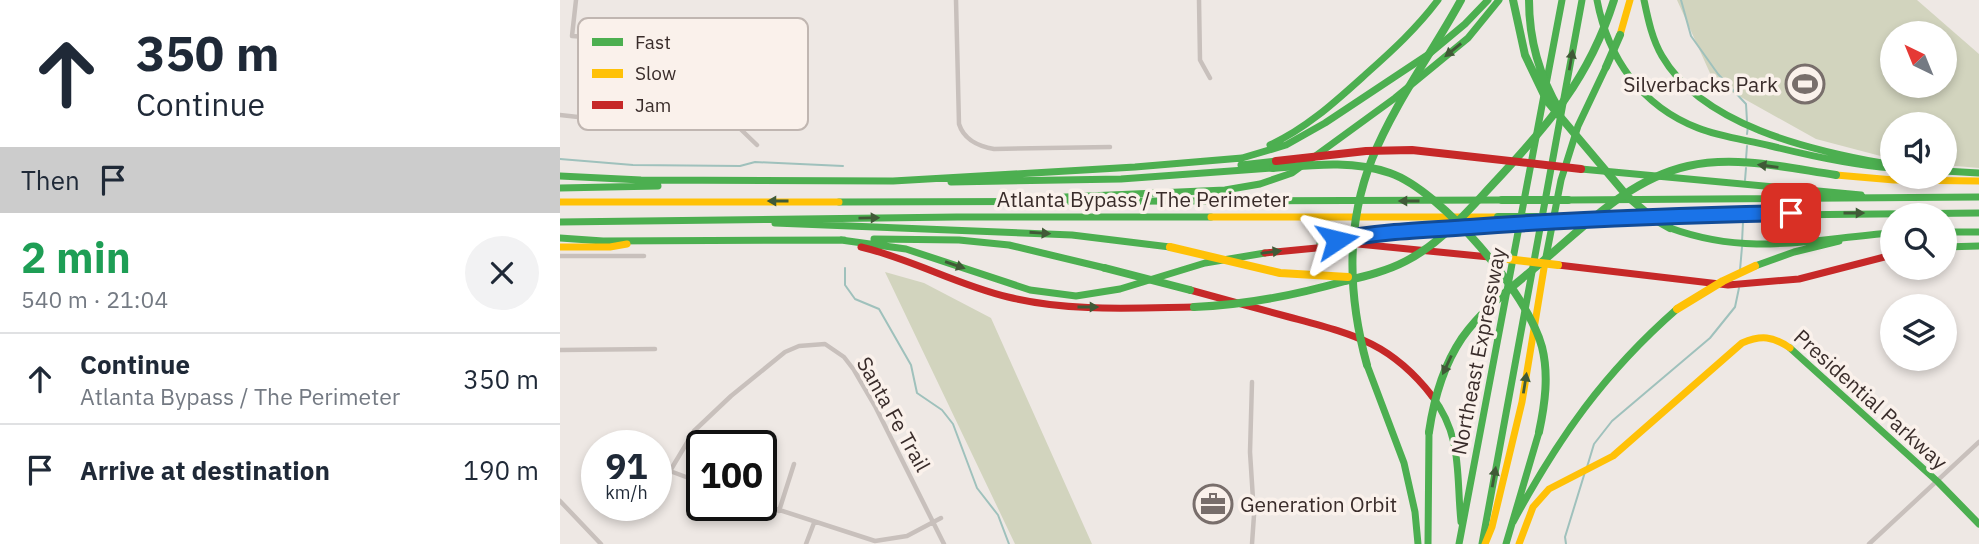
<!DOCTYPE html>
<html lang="en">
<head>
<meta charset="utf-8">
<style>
	:root { --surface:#fff; --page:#f2f2f3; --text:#1f2937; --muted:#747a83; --line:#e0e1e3 }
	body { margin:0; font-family:"IBM Plex Sans",sans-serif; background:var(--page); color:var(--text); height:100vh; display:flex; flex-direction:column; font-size:26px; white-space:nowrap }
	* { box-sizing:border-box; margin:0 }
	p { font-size:23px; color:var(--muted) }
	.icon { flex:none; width:38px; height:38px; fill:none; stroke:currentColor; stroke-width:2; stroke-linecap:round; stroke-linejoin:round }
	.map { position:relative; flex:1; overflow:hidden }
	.sheet { display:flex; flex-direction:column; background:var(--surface); width:560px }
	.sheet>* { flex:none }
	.banner { background:#fff; color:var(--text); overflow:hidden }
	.needle { width:46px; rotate:317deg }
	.buttons { position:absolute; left:1320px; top:21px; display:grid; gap:14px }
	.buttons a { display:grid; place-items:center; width:77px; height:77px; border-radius:50%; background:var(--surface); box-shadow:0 4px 10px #0003; font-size:35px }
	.speed { position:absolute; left:21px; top:430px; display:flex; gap:14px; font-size:35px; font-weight:700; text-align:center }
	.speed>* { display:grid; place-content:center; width:91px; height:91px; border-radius:50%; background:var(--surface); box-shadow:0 4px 10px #0003; line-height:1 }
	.speed small { font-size:18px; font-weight:400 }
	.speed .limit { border:4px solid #111; border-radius:10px; background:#fff; color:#111 }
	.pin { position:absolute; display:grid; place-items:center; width:60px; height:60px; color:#fff; margin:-30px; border-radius:14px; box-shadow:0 4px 10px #0006 }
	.me { position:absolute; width:77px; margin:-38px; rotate:80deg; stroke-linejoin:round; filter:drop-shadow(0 0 5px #0008) }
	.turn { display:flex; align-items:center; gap:24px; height:147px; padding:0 21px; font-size:32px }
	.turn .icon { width:91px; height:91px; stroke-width:2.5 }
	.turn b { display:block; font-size:49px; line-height:60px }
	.then { display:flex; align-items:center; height:66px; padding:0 21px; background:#0003; gap:14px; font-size:26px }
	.round { display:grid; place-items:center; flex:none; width:74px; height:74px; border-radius:37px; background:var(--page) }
	.headline { display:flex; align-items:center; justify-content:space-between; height:119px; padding:0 21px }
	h1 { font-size:42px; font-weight:700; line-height:52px; color:#1e9e55 }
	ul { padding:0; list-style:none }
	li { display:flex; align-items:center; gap:21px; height:91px; padding:0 21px; border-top:2px solid var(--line) }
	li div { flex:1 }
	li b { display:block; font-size:26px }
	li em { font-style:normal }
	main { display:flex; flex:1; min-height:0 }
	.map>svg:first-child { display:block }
	.green { fill:#d2d4be; fill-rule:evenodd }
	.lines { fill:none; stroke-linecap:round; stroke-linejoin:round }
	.stream { stroke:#9fc1bc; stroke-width:2 }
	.street { stroke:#c8c0bc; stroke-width:4.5 }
	.fast { stroke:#4caf50; stroke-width:7 }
	.slow { stroke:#ffc107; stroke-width:7 }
	.jam { stroke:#c62828; stroke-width:7 }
	.fast-bridge { stroke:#4caf50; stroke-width:8 }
	.slow-bridge { stroke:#ffc107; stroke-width:8 }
	.jam-bridge { stroke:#c62828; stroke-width:8 }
	.oneway { fill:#405a37 }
	.route-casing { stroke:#114b97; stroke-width:18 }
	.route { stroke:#1a73e8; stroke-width:12 }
	.labels { text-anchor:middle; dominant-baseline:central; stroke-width:7; stroke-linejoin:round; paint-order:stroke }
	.poi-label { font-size:21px; fill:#392c2a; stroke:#faf1eb; text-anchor:end }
	.street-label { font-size:21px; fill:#392c2a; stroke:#faf1eb }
	.key { fill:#faf1eb; stroke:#c0b6b1; stroke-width:2 }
	.key-label { font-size:19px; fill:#392c2a }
</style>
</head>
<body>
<main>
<section class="sheet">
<div class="banner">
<div class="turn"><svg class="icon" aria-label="ahead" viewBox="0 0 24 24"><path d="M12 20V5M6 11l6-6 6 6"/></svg><div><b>350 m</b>Continue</div></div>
<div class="then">Then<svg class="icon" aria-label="arrive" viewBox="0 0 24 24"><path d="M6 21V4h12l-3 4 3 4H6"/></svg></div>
</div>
<div class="headline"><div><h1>2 min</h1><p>540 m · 21:04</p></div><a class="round"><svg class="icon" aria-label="close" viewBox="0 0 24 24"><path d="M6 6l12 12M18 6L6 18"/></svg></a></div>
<ul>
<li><svg class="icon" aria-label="ahead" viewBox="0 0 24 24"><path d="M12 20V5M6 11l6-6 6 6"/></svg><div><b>Continue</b><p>Atlanta Bypass / The Perimeter</p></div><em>350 m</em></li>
<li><svg class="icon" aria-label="arrive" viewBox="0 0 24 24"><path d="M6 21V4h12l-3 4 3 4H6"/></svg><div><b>Arrive at destination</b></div><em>190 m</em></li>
</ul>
</section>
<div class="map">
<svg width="1419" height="544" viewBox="0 0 1419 544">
	<rect width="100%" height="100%" fill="#eee8e4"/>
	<path class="green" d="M1117 0H1357L1419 54V168L1384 165V124H1332V159L1256 139 1154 82ZM1332 33H1384V86H1332Z
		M325 272 364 283 431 318 532 544H455Z"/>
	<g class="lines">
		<path class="stream" d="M1121 0 1131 36 1158 74 1186 104 1187 121
			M1187 134 1188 126
			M0 159 73 165 180 166 195 162 283 166
			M1186 159 1187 146
			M1185 180 1186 168
			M1182 242 1183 222
			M285 268V285L295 299 319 309 351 365 357 393 382 410 393 424 417 488 438 515 449 544
			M1180 270 1182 247
			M1027 467 1034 444 1052 421 1150 338 1175 307 1179 288
			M1006 544 1005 537 1025 472"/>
		<path class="street" d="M396 0 399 124C404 140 418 146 434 149L550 147
			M639 0 640 60 650 78
			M93 95 103 100 139 109H155L167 116 197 145
			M0 115 63 122C99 113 108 67 75 48 58 39 32 38 12 36L16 0
			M0 256H84
			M0 350 95 349
			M692 382 690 452 694 515 692 544
			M65 433 78 446
			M96 462 110 471 142 483
			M110 471 134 431 171 396 225 352 239 346 265 344 284 357 294 370 315 406 384 544
			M0 501 41 544
			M201 504 315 541 347 536 381 518
			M219 511 234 464
			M246 544 254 523
			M1309 544 1419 442"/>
		<path class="fast" d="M1037 0C1048 58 1081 106 1138 128 1161 137 1187 140 1211 146 1251 156 1291 165 1332 168
			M1084 0C1088 19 1092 39 1102 56 1142 125 1249 150 1322 163
			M710 145C747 128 776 101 806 74 832 51 857 28 878 0
			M681 165 716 161
			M1021 169 1301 195
			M1384 171 1419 173
			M0 176 81 180 333 181 575 167 682 158 726 145 765 123 869 54 905 24 928 0
			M391 182 561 179 713 168
			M0 188 98 186
			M505 197 665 190 700 184 732 173 835 98 908 38 939 0
			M1008 200 1419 197
			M279 202 942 200
			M1005 217 1419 213
			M0 222 397 217H651
			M215 223 512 235 610 247
			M1110 228C1190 257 1251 239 1332 233
			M1384 232H1419
			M0 238 43 241 284 240
			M314 239 399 240 449 245 545 268
			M281 240 346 249 470 290 516 296 560 289 645 263 705 253
			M760 244 799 235 935 224
			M1384 247 1419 246
			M985 262 1001 180 1018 126 1046 67
			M1195 266 1234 252 1279 241
			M1230 348 1378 482 1419 524
			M807 365 844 463 855 512 858 544
			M872 396C903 437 896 474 901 522
			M953 522C999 437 1044 373 1117 309
			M868 544 869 432
			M899 544 1002 0
			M922 544 1022 0
			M946 544 979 432"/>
		<path class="slow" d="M1060 35 1070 0
			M1276 175 1334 180 1419 181
			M0 202H279
			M651 217H938
			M0 247H50L67 244
			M925 544 932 527 962 402 985 262
			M959 544 973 507 989 489 1053 456 1182 343C1201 335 1213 336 1230 348"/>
		<path class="jam" d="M301 247C352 259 397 285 448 297 509 312 572 308 634 307
			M705 253 798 244 939 258
			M998 265 1168 285 1239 279 1332 255
			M630 290C663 299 696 308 729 317 792 334 830 342 872 396"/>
		<path class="fast-bridge" d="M953 0 965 55 987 101 1068 197 1094 219 1110 228
			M969 0C969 41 979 76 1000 111
			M1046 67 1060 35
			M713 168C752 165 792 160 830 173 882 191 968 294 982 347 989 375 985 404 979 432
			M942 200H1008
			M938 217H977
			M545 268 630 290
			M634 307C686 305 736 295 785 281 806 276 827 271 846 261 881 243 906 213 933 184 988 125 1029 79 1054 0
			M807 365C788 296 785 227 812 159 834 104 872 53 901 0
			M869 432C874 398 883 366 902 338 924 307 955 285 983 261 1027 224 1070 179 1128 166 1176 155 1228 168 1276 175"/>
		<path class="slow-bridge" d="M935 224 1004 220
			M610 247 720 273 788 277
			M939 258 998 265
			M1117 309 1163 281 1195 266"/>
		<path class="jam-bridge" d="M716 161 806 151 852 150 1021 169"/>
	</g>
	<defs><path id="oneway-solid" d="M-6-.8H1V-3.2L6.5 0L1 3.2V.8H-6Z" transform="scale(1.75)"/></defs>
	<g class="oneway">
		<use href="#oneway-solid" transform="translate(893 50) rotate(141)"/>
		<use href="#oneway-solid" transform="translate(1011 60) rotate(-80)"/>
		<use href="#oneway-solid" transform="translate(1208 166) rotate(-172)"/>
		<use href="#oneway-solid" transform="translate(218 201) rotate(180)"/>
		<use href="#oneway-solid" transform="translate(849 201) rotate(180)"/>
		<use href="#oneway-solid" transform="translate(1294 213)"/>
		<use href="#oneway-solid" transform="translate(309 218) rotate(-1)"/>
		<use href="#oneway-solid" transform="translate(480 233) rotate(4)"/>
		<use href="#oneway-solid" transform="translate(711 252) rotate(-7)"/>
		<use href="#oneway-solid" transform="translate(395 265) rotate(19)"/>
		<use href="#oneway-solid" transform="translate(528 307)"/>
		<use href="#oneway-solid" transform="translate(887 365) rotate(115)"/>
		<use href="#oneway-solid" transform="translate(965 383) rotate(-81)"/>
		<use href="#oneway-solid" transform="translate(934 477) rotate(-80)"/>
	</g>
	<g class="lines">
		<defs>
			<path id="route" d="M777 240C821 231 866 230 910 227 1017 219 1124 215 1231 213"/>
		</defs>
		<use href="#route" class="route-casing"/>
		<use href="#route" class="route"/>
	</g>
	<defs>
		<symbol id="stadium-ring" viewBox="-11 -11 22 22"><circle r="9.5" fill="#faf1eb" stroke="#786e6b" stroke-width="1.5"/><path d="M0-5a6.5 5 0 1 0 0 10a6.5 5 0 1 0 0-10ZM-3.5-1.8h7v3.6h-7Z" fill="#786e6b"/></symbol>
		<symbol id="office-ring" viewBox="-11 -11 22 22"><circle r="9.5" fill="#faf1eb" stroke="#786e6b" stroke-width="1.5"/><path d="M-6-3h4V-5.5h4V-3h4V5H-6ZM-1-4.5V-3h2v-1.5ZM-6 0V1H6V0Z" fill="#786e6b"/></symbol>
	</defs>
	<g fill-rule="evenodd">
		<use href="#stadium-ring" x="1223" y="62" width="44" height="44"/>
		<use href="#office-ring" x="631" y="482" width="44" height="44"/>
	</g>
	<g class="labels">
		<g class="poi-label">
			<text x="1218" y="84">Silverbacks Park</text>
			<text x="680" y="504" text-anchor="start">Generation Orbit</text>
		</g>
		<g class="street-label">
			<text x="583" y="199">Atlanta Bypass / The Perimeter</text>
			<text transform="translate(918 351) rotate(-79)">Northeast Expressway</text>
			<text transform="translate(1311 399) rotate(42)">Presidential Parkway</text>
			<text transform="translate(334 414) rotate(61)">Santa Fe Trail</text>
		</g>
	</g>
	<rect x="18" y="18" width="230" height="112" rx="10" class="key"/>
	<rect x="32" y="38" width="31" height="8" fill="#4caf50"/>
	<rect x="32" y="69" width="31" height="9" fill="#ffc107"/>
	<rect x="32" y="101" width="31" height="8" fill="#c62828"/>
	<g class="key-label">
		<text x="75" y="49">Fast</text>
		<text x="75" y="80">Slow</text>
		<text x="75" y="112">Jam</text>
	</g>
</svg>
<div class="buttons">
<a><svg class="needle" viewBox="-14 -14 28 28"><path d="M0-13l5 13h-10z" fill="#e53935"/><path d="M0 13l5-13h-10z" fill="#747a83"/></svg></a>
<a><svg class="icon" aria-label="sound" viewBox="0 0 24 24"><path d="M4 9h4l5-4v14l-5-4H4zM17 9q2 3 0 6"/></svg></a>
<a><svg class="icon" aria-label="search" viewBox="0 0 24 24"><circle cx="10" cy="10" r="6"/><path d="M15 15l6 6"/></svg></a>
<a><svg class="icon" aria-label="layers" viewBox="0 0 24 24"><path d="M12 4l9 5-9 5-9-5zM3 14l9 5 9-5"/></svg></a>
</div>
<div class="speed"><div>91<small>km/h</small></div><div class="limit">100</div></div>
<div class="pin" style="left:1231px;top:213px;background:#d93025"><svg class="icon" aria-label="arrive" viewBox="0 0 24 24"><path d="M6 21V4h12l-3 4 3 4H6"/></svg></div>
<svg class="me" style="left:777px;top:240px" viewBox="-20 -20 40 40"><path d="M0-17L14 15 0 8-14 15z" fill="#1a73e8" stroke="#fff" stroke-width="4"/></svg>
</div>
</main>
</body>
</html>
